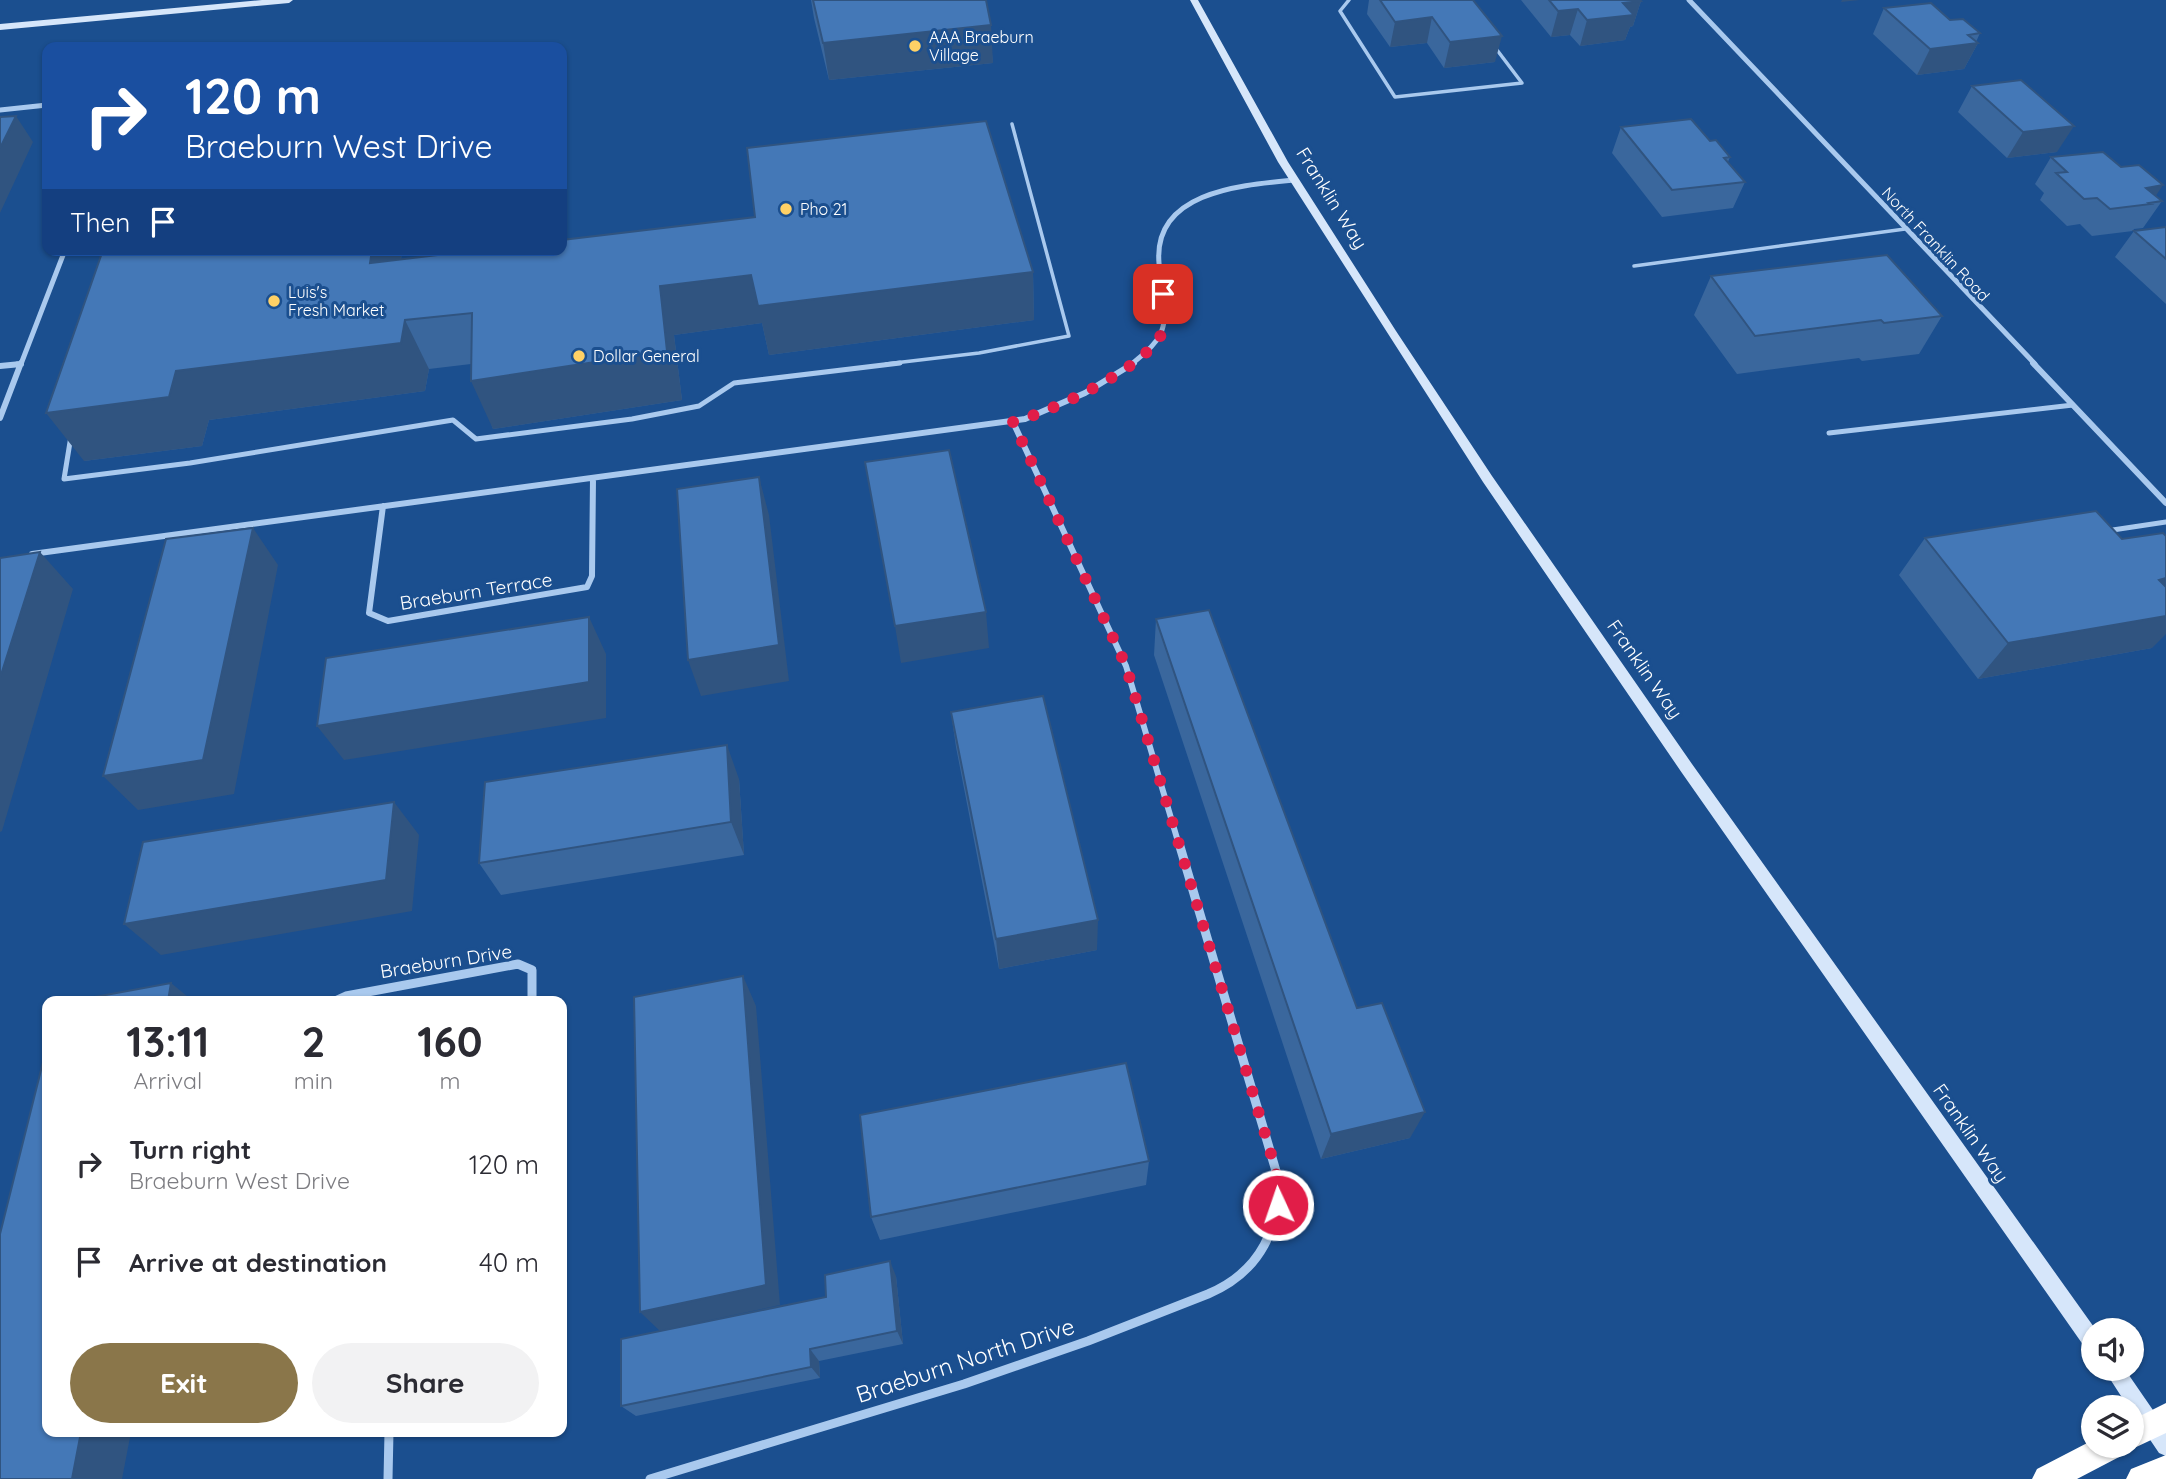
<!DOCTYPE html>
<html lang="en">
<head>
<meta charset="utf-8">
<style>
	:root { --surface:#fff; --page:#f2f2f3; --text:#2b2b33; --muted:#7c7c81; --accent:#8a764a }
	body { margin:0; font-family:Quicksand,sans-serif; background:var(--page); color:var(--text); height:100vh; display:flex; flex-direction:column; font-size:26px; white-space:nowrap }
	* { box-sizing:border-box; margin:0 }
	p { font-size:23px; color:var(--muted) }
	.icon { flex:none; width:38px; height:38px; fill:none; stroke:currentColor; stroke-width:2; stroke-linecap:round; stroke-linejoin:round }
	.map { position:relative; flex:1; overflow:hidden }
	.panel { position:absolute; left:42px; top:996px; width:525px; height:441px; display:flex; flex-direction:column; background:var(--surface); border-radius:14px; box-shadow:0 2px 5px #0004 }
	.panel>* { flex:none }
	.banner { position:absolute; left:42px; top:42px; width:525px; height:214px; border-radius:14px; box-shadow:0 2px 5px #0004; background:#1a4fa0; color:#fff; overflow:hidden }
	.fabs { position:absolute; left:2081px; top:1318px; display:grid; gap:14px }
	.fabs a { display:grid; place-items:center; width:63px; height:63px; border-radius:50%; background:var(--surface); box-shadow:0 2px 5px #0004; font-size:35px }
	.pin { position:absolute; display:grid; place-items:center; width:60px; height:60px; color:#fff; margin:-30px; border-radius:14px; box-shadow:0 4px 10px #0006 }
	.me { position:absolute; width:77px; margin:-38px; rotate:357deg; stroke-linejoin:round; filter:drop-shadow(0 0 5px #0008) }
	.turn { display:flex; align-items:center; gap:24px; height:147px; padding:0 28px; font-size:32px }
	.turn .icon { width:91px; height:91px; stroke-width:2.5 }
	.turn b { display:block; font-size:49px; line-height:60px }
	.then { display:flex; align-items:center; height:66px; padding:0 28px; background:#0003; gap:14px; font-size:26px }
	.eta { display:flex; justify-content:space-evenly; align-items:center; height:119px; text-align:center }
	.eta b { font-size:42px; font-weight:800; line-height:49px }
	.action { display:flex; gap:14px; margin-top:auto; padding:14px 28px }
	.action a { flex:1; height:80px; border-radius:42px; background:var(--accent); color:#fff; font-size:28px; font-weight:800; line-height:80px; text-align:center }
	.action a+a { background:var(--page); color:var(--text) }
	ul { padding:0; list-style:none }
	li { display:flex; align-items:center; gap:21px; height:98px; padding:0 28px }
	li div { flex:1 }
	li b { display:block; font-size:26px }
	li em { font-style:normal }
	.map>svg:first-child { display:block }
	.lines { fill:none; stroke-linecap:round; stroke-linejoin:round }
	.service-far1 { stroke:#a9c9ee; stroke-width:3.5 }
	.service { stroke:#a9c9ee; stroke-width:5 }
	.minor-far2 { stroke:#a9c9ee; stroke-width:5 }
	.minor-far1 { stroke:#a9c9ee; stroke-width:6 }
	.minor { stroke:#a9c9ee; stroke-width:9 }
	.secondary { fill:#d6e6fa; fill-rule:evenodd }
	.motorway { fill:#fff; fill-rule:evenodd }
	.wall { fill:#3a679d }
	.shaded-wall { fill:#305480 }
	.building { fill:#4478b7; stroke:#305480; stroke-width:2 }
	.route { stroke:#e11d48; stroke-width:12; stroke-dasharray:0 21.6 }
	.poi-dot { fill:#ffd166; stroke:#1b4f8f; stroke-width:2.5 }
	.labels { text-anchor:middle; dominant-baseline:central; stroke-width:6; stroke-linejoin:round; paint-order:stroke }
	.far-poi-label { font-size:16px; fill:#fff; stroke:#1b4f8f; text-anchor:start }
	.far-street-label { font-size:16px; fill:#fff; stroke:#1b4f8f }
	.street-label { font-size:19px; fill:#fff; stroke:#1b4f8f }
	.near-street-label { font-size:23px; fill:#fff; stroke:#1b4f8f }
</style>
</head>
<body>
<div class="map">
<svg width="2166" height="1479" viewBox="0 0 2166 1479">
	<rect width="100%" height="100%" fill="#1b4f8f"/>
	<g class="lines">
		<path class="service-far1" d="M1349 0 1340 11 1395 97 1522 83 1494 46
			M1634 266 1905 229
			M886 364 979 353 1069 336 1012 124"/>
		<path class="service" d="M1829 433 2073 405
			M71 436 64 479 190 463 453 420 476 439 632 419 699 406 734 383 900 363
			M2106 531 2166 522"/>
		<path class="minor-far2" d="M1689 0 2035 364
			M0 110 47 105
			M17 364H21
			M21 364 65 250
			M1132 364C1142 355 1155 346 1161 333 1170 310 1161 287 1159 263 1153 191 1242 185 1294 180"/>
		<path class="minor-far1" d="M2033 363 2166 503
			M0 366 21 364
			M0 418 21 363
			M1013 422 1126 666 1179 845
			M383 506 369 613 388 621 587 587 592 576 593 478
			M32 554 1025 419 1085 393 1134 363"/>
		<path class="minor" d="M335 1001 346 996 518 964 532 970V1001
			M388 1479 389 1432
			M650 1479 964 1384 1088 1341 1208 1294C1260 1272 1283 1227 1276 1171L1179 843"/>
		<path class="secondary" d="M262 0H293L289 3 0 30V24Z
			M1190 0H1198L1288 162 1396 331 1492 476 1692 764 2096 1330H2093V1351L2086 1349 1682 773 1483 482 1278 162Z
			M2103 1368H2124L2166 1429V1456L2159 1453 2132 1413V1407H2128Z"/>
		<path class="motorway" d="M2166 1403V1433L2132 1449 2125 1447 2121 1456 2077 1479H2032L2037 1469 2093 1440V1446H2132V1420Z
			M2166 1455V1479H2126L2131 1469Z"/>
	</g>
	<path class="wall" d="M811 0H986L993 63 829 80 814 18Z
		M1369 0H1473L1495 62 1444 68 1427 43 1390 47 1367 14Z
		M1521 0H1640L1641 1 1633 26 1630 27 1625 40 1580 46 1570 35 1551 37Z
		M1884 8 1950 20 1980 33 1976 42 1978 43 1964 69 1917 75 1873 34Z
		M1972 86 2057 152 2007 158 1958 112Z
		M1621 127 1710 141 1730 157 1728 162 1745 182 1733 208 1662 217 1612 153Z
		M2051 157 2155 196 2162 201 2143 228 2134 229 2133 231 2092 236 2080 224 2067 226 2040 200 2044 193 2035 184Z
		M2166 227V304L2115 257 2134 231Z
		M103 250H402L401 260 1033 272 1034 320 769 355 762 323 674 335 682 400 493 429 471 364 429 369 425 391 209 420 202 446 84 461Z
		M1711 276 1942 316 1919 354 1862 361 1859 358 1737 374 1694 315Z
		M1925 538 2152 648 1978 679 1899 575Z
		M1156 619 1357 1008 1410 1138 1321 1159 1154 655Z
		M951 712 1097 950 999 969 956 747Z
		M739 779 744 855 501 895 479 863Z
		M1149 1161 1146 1185 880 1240 871 1217Z
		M896 1276 903 1344 819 1361 820 1378 636 1416 621 1406 826 1297Z"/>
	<path class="shaded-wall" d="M1842 0H1860L1841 2Z
		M1641 1 1633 26 1630 27 1625 40 1580 46 1587 20 1623 3Z
		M1578 9 1570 35 1551 37 1558 11Z
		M1432 17 1427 43 1390 47 1395 22Z
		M991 25 993 63 829 80 823 43Z
		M1502 36 1495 62 1444 68 1450 42Z
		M1978 43 1964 69 1917 75 1930 49Z
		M16 116 33 142 0 213V148Z
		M2074 126 2057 152 2007 158 2023 132Z
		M2163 185 2151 203 2146 188Z
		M372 250H402L393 312 370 263Z
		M1033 272 1034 320 769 355 762 323 674 335 682 400 493 429 471 381 660 286 751 275Z
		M405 320 429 369 425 391 209 420 202 446 84 461 46 413 176 371Z
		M759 477 769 515 789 681 701 696 688 660Z
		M253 528 278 565 234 794 138 810 103 776Z
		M40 552 73 589 2 831 0 832V678Z
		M2166 578V608L2159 580Z
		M986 612 989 648 901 663 895 626Z
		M2166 616V634L2152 648 1978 679 2008 643Z
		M589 617 606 654V718L344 760 317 726Z
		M727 745 739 779 744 855 731 822Z
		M394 802 419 835 412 911 161 955 124 924Z
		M1098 920 1097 950 999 969 996 939Z
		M743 976 756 1006 780 1305 660 1331 640 1312Z
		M171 983 193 1001H168Z
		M1425 1112 1410 1138 1321 1159 1331 1134Z
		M890 1261 896 1276 903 1344 897 1331Z
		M810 1349 819 1361 820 1378 811 1367Z
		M81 1432H131L122 1479H72Z"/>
	<path class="building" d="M813 0H986L991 25 823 43Z
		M1380 0H1473L1502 36 1450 42 1432 17 1395 22Z
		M1549 0H1640L1641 1 1623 3 1634 15 1587 20 1578 9 1558 11Z
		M1931 3 1950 20 1963 19 1980 33 1968 35 1978 43 1930 49 1884 8Z
		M2021 80 2074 126 2023 132 1972 86Z
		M16 116 0 148V117Z
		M1691 119 1710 141 1716 140 1730 157 1724 158 1745 182 1672 190 1621 127Z
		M986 121 1033 272 758 306 751 275 660 286 667 351 471 381 472 313 405 320 401 343 176 371 169 397 46 413 103 250H372L370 263 480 250H562V240L755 217 747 148Z
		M2103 152 2121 167 2139 165 2163 185 2146 188 2162 201 2149 203 2151 204 2110 209 2097 198 2084 199 2056 173 2067 172 2051 157Z
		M2166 227V259L2134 231Z
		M1887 255 1942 316 1884 323 1881 320 1755 336 1711 276Z
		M949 450 986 612 895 626 865 462Z
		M759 477 779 645 688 660 677 489Z
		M2096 511 2122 539 2163 533 2166 536V578L2159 580 2166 587V616L2008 643 1925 538Z
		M253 528 203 760 103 776 166 539Z
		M40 552 0 678V558Z
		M1209 610 1357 1008 1382 1003 1425 1112 1331 1134 1156 619Z
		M589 617V682L317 726 326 658Z
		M1043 696 1098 920 996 939 951 712Z
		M727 745 731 822 479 863 485 782Z
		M394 802 386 880 124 924 143 842Z
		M743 976 766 1285 640 1312 634 997Z
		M171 983 168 1001H73Z
		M47 1046V1432H81L72 1479H0V1234Z
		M1126 1063 1149 1161 871 1217 860 1115Z
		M890 1261 897 1331 810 1349 811 1367 621 1406V1339L826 1297 825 1275Z"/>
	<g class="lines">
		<path class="route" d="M1163 294C1164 306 1168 320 1163 331 1146 369 1052 411 1013 422L1126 666 1276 1171 1278 1205"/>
	</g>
	<g class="poi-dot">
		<circle cx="915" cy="46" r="7"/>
		<circle cx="786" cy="209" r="7"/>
		<circle cx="274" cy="301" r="7"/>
		<circle cx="579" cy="356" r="7"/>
	</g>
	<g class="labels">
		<g class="far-poi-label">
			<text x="929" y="37">AAA Braeburn<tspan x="929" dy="18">Village</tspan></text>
			<text x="800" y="209">Pho 21</text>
			<text x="288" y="292">Luis's<tspan x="288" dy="18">Fresh Market</tspan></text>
			<text x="593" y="356">Dollar General</text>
		</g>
		<g class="far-street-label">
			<text transform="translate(1936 244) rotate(47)">North Franklin Road</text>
		</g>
		<g class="street-label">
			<text transform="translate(1332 198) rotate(58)">Franklin Way</text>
			<text transform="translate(476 591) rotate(-9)">Braeburn Terrace</text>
			<text transform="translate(1645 669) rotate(55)">Franklin Way</text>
			<text transform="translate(446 961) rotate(-9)">Braeburn Drive</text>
			<text transform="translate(1971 1133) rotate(55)">Franklin Way</text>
		</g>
		<g class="near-street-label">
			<text transform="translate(965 1360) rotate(-18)">Braeburn North Drive</text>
		</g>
	</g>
</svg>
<div class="fabs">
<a><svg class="icon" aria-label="sound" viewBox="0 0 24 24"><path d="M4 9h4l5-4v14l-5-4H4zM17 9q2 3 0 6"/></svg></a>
<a><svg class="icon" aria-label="layers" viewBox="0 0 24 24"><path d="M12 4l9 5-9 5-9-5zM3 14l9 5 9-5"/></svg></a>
</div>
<div class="pin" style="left:1163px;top:294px;background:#d93025"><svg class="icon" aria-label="arrive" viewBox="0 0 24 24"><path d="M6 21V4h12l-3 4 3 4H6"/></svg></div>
<svg class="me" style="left:1278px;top:1205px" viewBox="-20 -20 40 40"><circle r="17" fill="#e11d48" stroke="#fff" stroke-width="3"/><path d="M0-11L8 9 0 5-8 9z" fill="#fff"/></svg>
<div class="banner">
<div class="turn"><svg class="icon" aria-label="right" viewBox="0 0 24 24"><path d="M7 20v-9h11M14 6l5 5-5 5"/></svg><div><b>120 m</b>Braeburn West Drive</div></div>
<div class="then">Then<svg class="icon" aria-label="arrive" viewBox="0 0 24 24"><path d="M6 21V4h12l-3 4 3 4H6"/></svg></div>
</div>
<section class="panel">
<div class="eta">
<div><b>13:11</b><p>Arrival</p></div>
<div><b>2</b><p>min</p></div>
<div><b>160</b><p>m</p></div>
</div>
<ul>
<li><svg class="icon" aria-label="right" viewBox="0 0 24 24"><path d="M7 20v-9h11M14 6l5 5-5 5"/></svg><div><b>Turn right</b><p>Braeburn West Drive</p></div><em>120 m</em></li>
<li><svg class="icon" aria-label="arrive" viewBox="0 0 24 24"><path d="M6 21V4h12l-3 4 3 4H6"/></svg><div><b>Arrive at destination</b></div><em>40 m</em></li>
</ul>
<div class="action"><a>Exit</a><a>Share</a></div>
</section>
</div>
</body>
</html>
